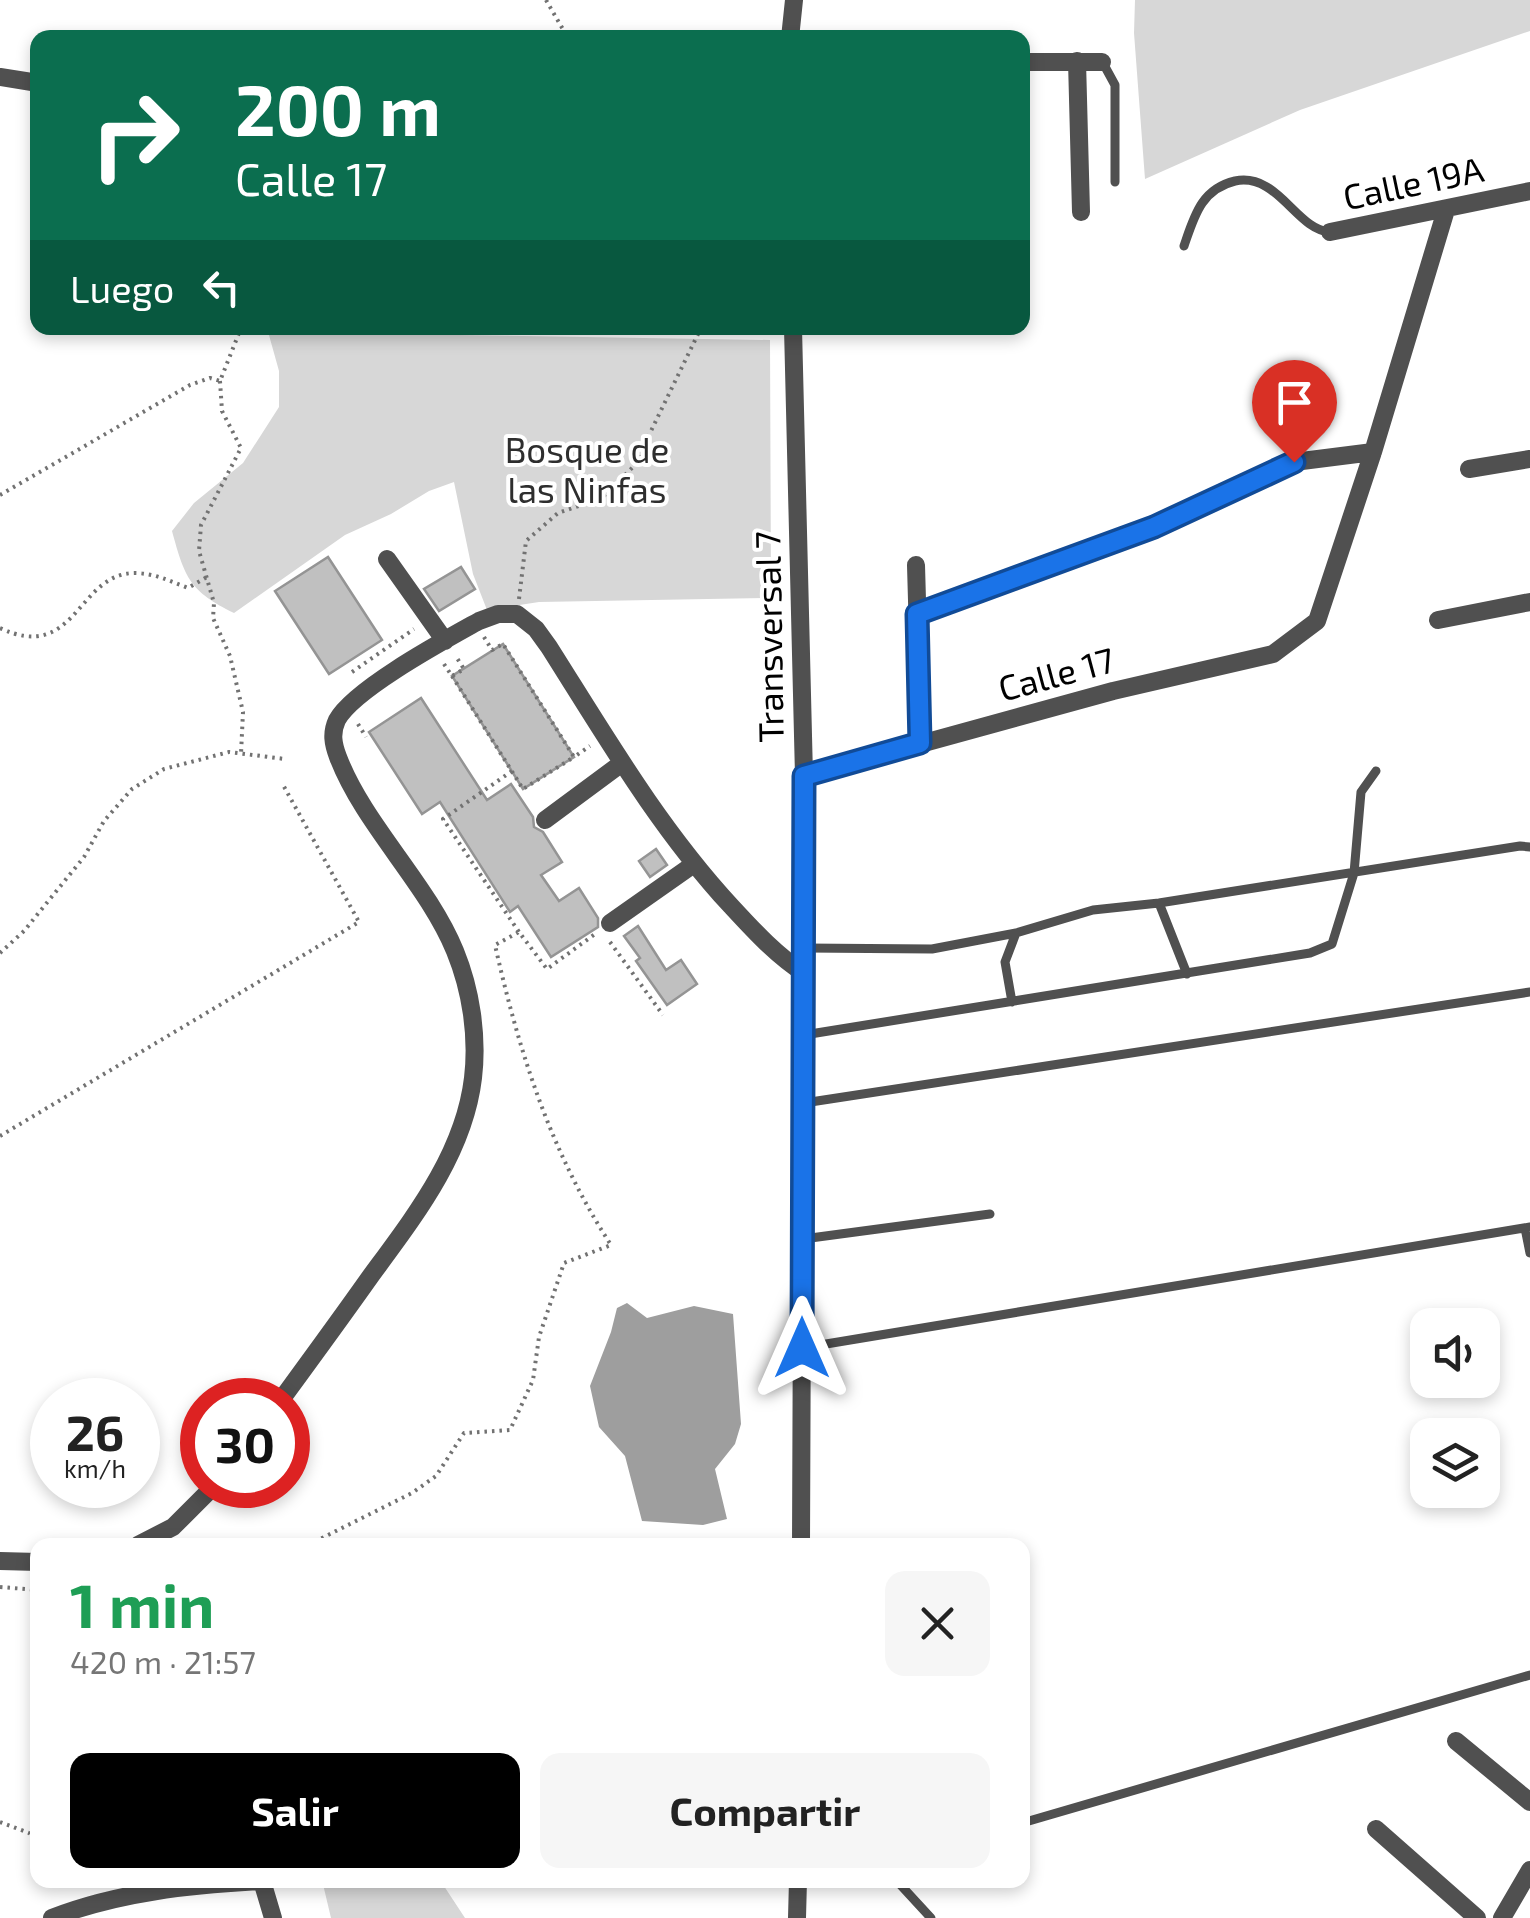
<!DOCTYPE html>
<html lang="es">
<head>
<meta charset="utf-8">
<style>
	:root { --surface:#fff; --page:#f6f6f6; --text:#222; --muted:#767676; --accent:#000 }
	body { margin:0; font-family:"Exo 2",sans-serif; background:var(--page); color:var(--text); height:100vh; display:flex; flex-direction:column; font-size:38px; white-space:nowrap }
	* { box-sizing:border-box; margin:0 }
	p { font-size:32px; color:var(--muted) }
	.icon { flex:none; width:55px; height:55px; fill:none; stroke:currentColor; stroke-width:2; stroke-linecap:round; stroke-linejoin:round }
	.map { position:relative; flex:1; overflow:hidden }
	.details { position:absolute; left:30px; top:1538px; width:1000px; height:350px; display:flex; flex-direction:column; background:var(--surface); border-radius:20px; box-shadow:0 5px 15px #0003 }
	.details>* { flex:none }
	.hud { position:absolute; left:30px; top:30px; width:1000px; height:305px; border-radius:20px; box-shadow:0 5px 15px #0003; background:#0b6e4f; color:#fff; overflow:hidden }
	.fabs { position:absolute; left:1410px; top:1308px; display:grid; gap:20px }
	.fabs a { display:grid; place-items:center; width:90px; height:90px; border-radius:20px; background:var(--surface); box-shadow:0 5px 15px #0003; font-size:50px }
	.speed { position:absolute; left:30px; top:1378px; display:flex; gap:20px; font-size:50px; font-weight:700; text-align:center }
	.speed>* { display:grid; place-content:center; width:130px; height:130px; border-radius:50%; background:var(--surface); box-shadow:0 5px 15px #0003; line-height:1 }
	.speed small { font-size:25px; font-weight:400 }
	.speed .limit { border:15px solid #d22; background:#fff; color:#111 }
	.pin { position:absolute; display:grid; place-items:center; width:85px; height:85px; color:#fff; margin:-102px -42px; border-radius:50% 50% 50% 0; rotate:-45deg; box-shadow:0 0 10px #0007 }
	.pin .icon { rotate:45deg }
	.me { position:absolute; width:110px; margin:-55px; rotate:0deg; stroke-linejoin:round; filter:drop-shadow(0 0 8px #0008) }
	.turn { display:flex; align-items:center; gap:35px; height:210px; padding:0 40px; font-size:45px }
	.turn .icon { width:130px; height:130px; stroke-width:2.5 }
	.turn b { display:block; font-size:70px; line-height:85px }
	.then { display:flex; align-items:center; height:95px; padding:0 40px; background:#0003; gap:20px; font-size:38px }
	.round { display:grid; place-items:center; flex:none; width:105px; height:105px; border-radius:20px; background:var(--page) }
	.overview { display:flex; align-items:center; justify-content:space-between; height:170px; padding:0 40px }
	h1 { font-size:60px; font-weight:700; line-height:75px; color:#1e9e55 }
	.primary-button { display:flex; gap:20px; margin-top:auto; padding:20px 40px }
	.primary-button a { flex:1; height:115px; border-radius:20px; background:var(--accent); color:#fff; font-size:40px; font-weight:700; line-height:115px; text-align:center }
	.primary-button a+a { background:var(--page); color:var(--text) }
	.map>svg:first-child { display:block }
	.green { fill:#d7d7d7 }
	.water { fill:#9e9e9e }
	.building { fill:#c0c0c0; stroke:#949494; stroke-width:2.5 }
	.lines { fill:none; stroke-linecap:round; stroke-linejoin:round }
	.path { stroke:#727272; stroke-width:4; stroke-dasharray:2.5 5; stroke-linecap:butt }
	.service { stroke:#505050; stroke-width:9 }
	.minor { stroke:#505050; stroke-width:18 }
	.route-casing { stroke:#114b97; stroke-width:25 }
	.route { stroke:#1a73e8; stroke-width:18 }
	.labels { text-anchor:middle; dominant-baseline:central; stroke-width:8; stroke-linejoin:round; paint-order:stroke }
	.street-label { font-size:35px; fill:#000; stroke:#fff }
	.park-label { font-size:35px; fill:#2e2e2e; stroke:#fff }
</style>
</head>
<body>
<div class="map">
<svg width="1530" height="1918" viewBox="0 0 1530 1918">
	<rect width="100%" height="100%" fill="#fff"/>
	<path class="green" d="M1135 0H1530V31L1300 110 1145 179 1134 33Z
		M267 328H392L459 335 770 340 771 598 539 602 487 610 473 574 454 482 429 491 391 514 345 535 234 613C190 591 185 579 172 531L194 503 243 463 279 407V371Z
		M322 1880H440L465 1918H331Z"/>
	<path class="water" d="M627 1303 647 1318 694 1306 733 1314 741 1424 735 1444 715 1469 727 1519 703 1525 642 1521 625 1456 599 1427 590 1386 611 1332 617 1308Z"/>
	<path class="building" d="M328 557 382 640 329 674 275 591Z
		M461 567 475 589 439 611 424 589Z
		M503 644 574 757 523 789 452 676Z
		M421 698 487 800 511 784 533 817 534 827 543 832 562 862 541 875 559 901 579 888 598 918V927L551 957 518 906 510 912 440 802 422 814 369 732Z
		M656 849 667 865 650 877 639 861Z
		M638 926 666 970 681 960 697 984 667 1005 636 961 640 958 624 936Z"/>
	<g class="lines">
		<path class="path" d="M546 0 568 38
			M220 381 222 411 241 448 201 525 199 551 214 603 213 618 230 656 243 712 241 754
			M0 495 190 385 210 378 220 381 241 328
			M519 599 526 541 558 513 602 498 634 466 701 328
			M0 628C76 664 77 574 134 573 154 573 170 581 188 588L207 577
			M484 637 492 650 503 644 574 757 590 746
			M444 664 452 676 464 669 455 655
			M352 672 414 629
			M452 676 523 789 574 757
			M358 724 366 737
			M512 771 443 819 519 932
			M610 942 663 1015
			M0 953 24 931 84 857 104 821 132 789 164 769 229 752 285 759
			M0 1136 359 922 282 783
			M308 1545 412 1493 436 1476 464 1433 510 1430 533 1380 539 1337 564 1263 611 1245C551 1153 519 1052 495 945L519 932 547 969 595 934
			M0 1587 38 1590
			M0 1822 29 1833 38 1847
			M59 1880H96"/>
		<path class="service" d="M1103 63 1115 85V182
			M1184 246C1194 217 1201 189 1235 181 1278 172 1296 230 1330 232
			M1159 903 1187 974
			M805 948 932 949 1016 933 1093 910 1159 903 1520 846 1530 847
			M1012 1002 1005 962 1016 933
			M804 1035 1310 953 1332 944 1354 873 1361 792 1376 771
			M804 1103 1530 992
			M1525 1228 1530 1253
			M803 1239 990 1214
			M802 1348 1530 1227
			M1022 1823 1530 1675
			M896 1880 931 1918"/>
		<path class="minor" d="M790 38 794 0
			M1077 61 1081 212
			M1022 62H1102
			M0 77 38 83
			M1330 232 1530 191
			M793 328 804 776 801 1545
			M1469 469 1530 459
			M387 559 445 641
			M916 565 921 743
			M917 614 1154 527 1294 462 1373 452
			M1438 620 1530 602
			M804 776 1113 691 1273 654 1317 621 1373 452 1446 210
			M545 820 622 763
			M610 923 694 864
			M281 1400C311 1359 341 1318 370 1277 414 1217 464 1154 473 1078 478 1036 471 990 455 951 427 883 364 825 338 757 333 744 331 733 337 720 354 689 445 640 479 621L498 614H517L536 629 549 647C606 737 659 828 731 906 755 932 776 955 805 974
			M138 1545 173 1527 215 1485
			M0 1561 38 1562
			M1456 1741 1530 1802
			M1376 1829 1477 1918
			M52 1918C119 1892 190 1885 262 1881L273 1918
			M797 1918 798 1880
			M1502 1918 1530 1870"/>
	</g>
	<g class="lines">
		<defs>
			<path id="route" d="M802 1348 804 776 920 743 917 614 1154 527 1294 462"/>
		</defs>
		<use href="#route" class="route-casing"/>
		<use href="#route" class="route"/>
	</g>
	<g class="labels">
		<g class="street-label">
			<text transform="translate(1413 182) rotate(-12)">Calle 19A</text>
			<text transform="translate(768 637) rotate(-91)">Transversal 7</text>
			<text transform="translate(1056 673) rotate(-15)">Calle 17</text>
		</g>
		<g class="park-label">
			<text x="587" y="449">Bosque de<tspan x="587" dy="40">las Ninfas</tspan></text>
		</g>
	</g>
</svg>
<div class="fabs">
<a><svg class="icon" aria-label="sound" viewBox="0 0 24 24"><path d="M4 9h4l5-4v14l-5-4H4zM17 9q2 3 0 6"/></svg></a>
<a><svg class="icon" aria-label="layers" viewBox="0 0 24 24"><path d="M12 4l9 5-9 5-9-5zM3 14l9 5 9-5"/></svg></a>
</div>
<div class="speed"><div>26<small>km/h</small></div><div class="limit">30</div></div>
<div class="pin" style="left:1294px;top:462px;background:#d93025"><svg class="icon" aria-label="arrive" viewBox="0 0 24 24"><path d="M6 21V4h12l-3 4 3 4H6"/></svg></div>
<svg class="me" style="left:802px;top:1348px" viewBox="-20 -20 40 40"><path d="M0-17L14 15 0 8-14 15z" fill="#1a73e8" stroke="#fff" stroke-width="4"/></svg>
<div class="hud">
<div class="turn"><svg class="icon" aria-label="right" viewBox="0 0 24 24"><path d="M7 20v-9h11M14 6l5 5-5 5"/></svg><div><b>200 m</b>Calle 17</div></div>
<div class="then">Luego<svg class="icon" aria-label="left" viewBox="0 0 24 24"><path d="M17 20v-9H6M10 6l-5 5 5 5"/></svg></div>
</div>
<section class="details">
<div class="overview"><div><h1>1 min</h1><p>420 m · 21:57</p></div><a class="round"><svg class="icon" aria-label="close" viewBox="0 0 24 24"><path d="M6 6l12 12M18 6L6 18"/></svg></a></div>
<div class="primary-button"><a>Salir</a><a>Compartir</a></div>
</section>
</div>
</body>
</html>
